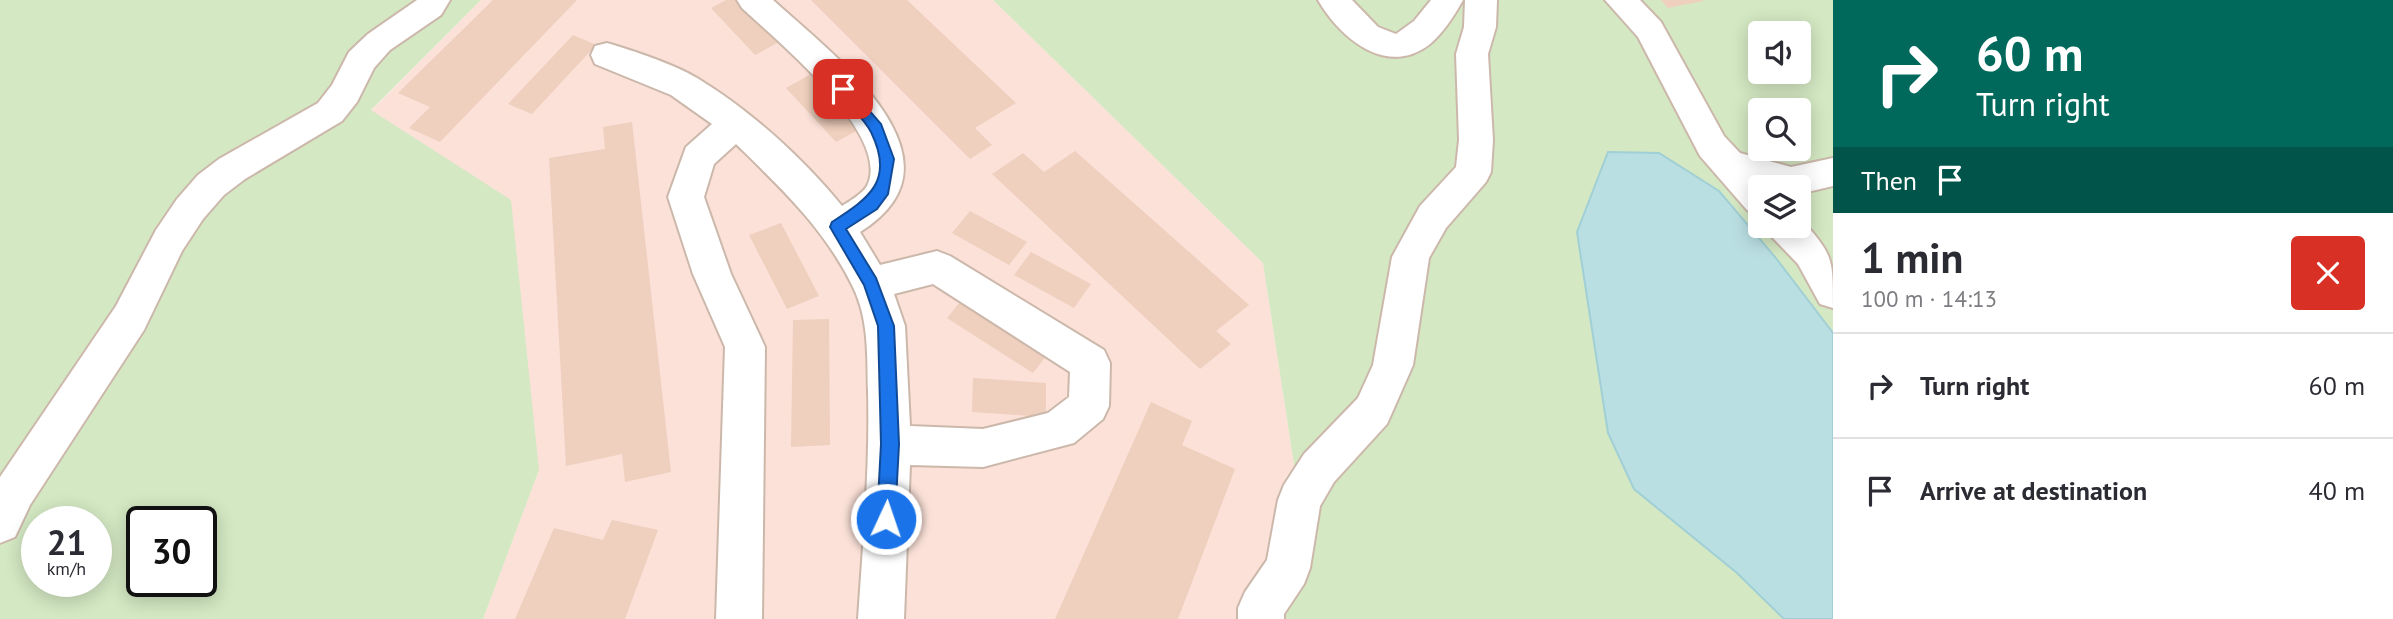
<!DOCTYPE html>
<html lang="en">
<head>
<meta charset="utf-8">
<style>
	:root { --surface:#fff; --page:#f2f2f3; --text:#2b2b33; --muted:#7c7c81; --line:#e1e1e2 }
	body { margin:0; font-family:"PT Sans",sans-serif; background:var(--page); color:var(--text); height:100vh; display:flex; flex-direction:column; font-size:26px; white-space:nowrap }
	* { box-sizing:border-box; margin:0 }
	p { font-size:23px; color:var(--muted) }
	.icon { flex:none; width:38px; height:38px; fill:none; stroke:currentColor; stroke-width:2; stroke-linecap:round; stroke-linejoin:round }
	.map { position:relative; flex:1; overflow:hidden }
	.drawer { display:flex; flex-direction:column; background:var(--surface); width:560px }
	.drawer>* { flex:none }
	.guide { background:#00695c; color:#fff; overflow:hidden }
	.fabs { position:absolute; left:1748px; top:21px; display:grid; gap:14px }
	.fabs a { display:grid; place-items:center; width:63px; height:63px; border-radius:7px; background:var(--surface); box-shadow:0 4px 18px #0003; font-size:35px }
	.speed { position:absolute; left:21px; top:506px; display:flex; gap:14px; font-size:35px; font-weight:700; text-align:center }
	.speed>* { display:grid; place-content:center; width:91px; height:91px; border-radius:50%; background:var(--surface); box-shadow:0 4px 18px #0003; line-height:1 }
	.speed small { font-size:18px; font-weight:400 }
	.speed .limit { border:4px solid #111; border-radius:10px; background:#fff; color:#111 }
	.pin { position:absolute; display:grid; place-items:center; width:60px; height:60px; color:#fff; margin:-30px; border-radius:14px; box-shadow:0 4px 10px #0006 }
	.me { position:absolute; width:77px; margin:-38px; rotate:3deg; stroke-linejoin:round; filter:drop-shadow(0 0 5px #0008) }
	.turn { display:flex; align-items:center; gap:24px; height:147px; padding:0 28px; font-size:32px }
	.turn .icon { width:91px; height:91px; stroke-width:2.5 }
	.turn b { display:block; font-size:49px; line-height:60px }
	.then { display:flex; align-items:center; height:66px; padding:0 28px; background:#0003; gap:14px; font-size:26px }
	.round { display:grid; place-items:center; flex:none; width:74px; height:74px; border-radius:7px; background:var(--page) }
	.overview { display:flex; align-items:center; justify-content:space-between; height:119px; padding:0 28px }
	h1 { font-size:42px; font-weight:700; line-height:52px }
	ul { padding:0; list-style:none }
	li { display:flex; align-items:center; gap:21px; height:105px; padding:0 28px; border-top:2px solid var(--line) }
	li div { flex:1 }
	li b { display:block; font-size:26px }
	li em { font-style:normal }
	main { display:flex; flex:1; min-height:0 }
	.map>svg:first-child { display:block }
	.commercial { fill:#fbe1d8 }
	.green { fill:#d4e8c3; fill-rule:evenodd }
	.water { fill:#badfe3; stroke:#a0cfd5; stroke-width:2 }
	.building { fill:#efcfbd }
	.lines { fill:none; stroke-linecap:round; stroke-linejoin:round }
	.minor-casing { stroke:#ccb8ab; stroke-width:4 }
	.minor { fill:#fff; fill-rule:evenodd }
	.route { fill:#1a73e8; stroke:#114b97; stroke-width:2 }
</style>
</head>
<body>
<main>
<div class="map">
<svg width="1833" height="619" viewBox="0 0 1833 619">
	<rect width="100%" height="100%" fill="#fbf1e4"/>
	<path class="commercial" d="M481 0H993L1263 263 1297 484 1241 619H483L539 470 371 111Z"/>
	<path class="green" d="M0 0H481L371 110 511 200 539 470 483 619H0ZM37 522H96V581H37ZM142 522H201V581H142Z
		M993 0H1833V619H1241L1297 484 1263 263ZM1760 33H1799V72H1760ZM1760 110H1799V149H1760ZM1760 187H1799V226H1760Z"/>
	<path class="water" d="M1608 152 1659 153 1719 191 1775 257 1833 333V619H1784L1737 573 1634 489 1608 433 1577 232Z"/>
	<path class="building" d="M493 0H577L440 142 409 128 430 107 398 93Z
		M726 0H737L779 42 755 55 711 8Z
		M811 0H907L1016 103 975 128 992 145 970 159Z
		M1661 0H1703V1L1668 8Z
		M573 35 596 45 532 114 508 104Z
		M811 74 862 128 836 142 786 88Z
		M632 122 671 472 625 482 622 454 566 466 549 158 605 149 603 127Z
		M1075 151 1249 305 1216 331 1231 344 1200 369 992 174 1023 153 1044 172Z
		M970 211 1027 242 1009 265 952 233Z
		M781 223 819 296 787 309 749 235Z
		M1031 252 1091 284 1074 308 1014 275Z
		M965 296 1051 350 1033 373 947 318Z
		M829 319 830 445 791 447 793 320Z
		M973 378 1046 383V417L972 412Z
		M1151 402 1192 421 1182 445 1235 469 1178 619H1055Z
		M612 520 658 530 625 619H515L554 528 603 540Z"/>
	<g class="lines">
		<defs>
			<path id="minor" d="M417 0H450L441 15 390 50 374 68 357 102 342 121 245 179 224 195 203 219 182 251 144 330 30 505 15 537 0 543V477L116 306 156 230 177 199 198 175 219 159 318 103 332 85 349 52 368 34Z
				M737 0H773C832 54 976 160 860 232L880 265 937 251 950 256 1104 350 1110 363 1109 406 1103 419 1074 443 983 467 910 465 904 619H858C863 543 870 467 868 391 867 355 869 320 853 287 825 229 781 188 736 144L714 164 704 197 731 274 765 347 762 619H716L725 347 693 274 668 197 686 147 712 124 671 95 595 64 591 55 595 46 607 43C634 51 673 64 697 78 751 111 802 157 842 206 850 201 862 194 867 186 893 135 775 39 742 8ZM933 284 1070 372 1069 397 1048 413 983 429 910 426 905 326 894 294Z
				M1318 0H1352L1378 27 1396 34 1414 21 1431 0H1463C1454 16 1444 32 1430 44 1387 78 1340 38 1318 0Z
				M1465 0H1497L1496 27 1488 54 1493 140 1491 172 1486 182 1446 228 1429 258 1413 365 1387 424 1334 482 1320 506 1310 568 1304 584 1284 614V619H1238V608L1245 592 1267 560 1278 500 1284 485 1304 454 1358 398 1373 365 1392 257 1420 206 1456 167 1459 140 1456 54 1464 27Z
				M1605 0H1640L1661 22 1724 136 1740 153 1791 167 1833 158V186L1799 194V187H1760V214L1747 210 1700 156 1638 37Z
				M1799 216C1833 256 1833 255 1833 308L1820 304 1798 264 1772 237 1767 226H1799Z"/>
		</defs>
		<use href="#minor" class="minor-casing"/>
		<use href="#minor" class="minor"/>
	</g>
	<path class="route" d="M843 84 848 86 881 124 894 159 888 194 877 209 846 229 876 278 894 326 899 444 895 519 892 526 886 528 880 526 877 519 881 444 878 326 864 285 830 227 832 222C869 198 895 181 871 132 863 116 846 104 836 89Z"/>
</svg>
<div class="fabs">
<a><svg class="icon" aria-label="sound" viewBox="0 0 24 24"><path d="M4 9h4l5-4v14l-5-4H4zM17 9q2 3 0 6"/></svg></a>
<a><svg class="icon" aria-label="search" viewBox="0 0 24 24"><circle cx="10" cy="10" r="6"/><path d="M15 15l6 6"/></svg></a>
<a><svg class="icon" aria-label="layers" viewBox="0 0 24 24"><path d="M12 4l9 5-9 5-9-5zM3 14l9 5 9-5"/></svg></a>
</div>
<div class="speed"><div>21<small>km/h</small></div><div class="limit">30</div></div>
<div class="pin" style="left:843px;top:89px;background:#d93025"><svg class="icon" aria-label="arrive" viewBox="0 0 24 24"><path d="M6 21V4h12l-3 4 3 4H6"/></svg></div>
<svg class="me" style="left:886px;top:519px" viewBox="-20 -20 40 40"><circle r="17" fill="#1a73e8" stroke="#fff" stroke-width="3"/><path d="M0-11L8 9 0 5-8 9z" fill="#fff"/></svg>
</div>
<section class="drawer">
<div class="guide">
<div class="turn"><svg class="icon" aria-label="right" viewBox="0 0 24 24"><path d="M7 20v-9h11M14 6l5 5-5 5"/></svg><div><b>60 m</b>Turn right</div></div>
<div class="then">Then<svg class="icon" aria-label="arrive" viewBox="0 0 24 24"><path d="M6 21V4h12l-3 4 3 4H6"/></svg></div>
</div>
<div class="overview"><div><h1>1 min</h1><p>100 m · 14:13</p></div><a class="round" style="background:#d93025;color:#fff"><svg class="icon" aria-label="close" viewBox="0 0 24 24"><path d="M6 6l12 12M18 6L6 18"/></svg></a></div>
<ul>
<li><svg class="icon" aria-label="right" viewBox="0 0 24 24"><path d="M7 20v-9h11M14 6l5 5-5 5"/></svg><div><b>Turn right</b></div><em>60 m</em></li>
<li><svg class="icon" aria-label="arrive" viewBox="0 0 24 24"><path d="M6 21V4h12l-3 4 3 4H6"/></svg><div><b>Arrive at destination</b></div><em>40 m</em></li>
</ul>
</section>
</main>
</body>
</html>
